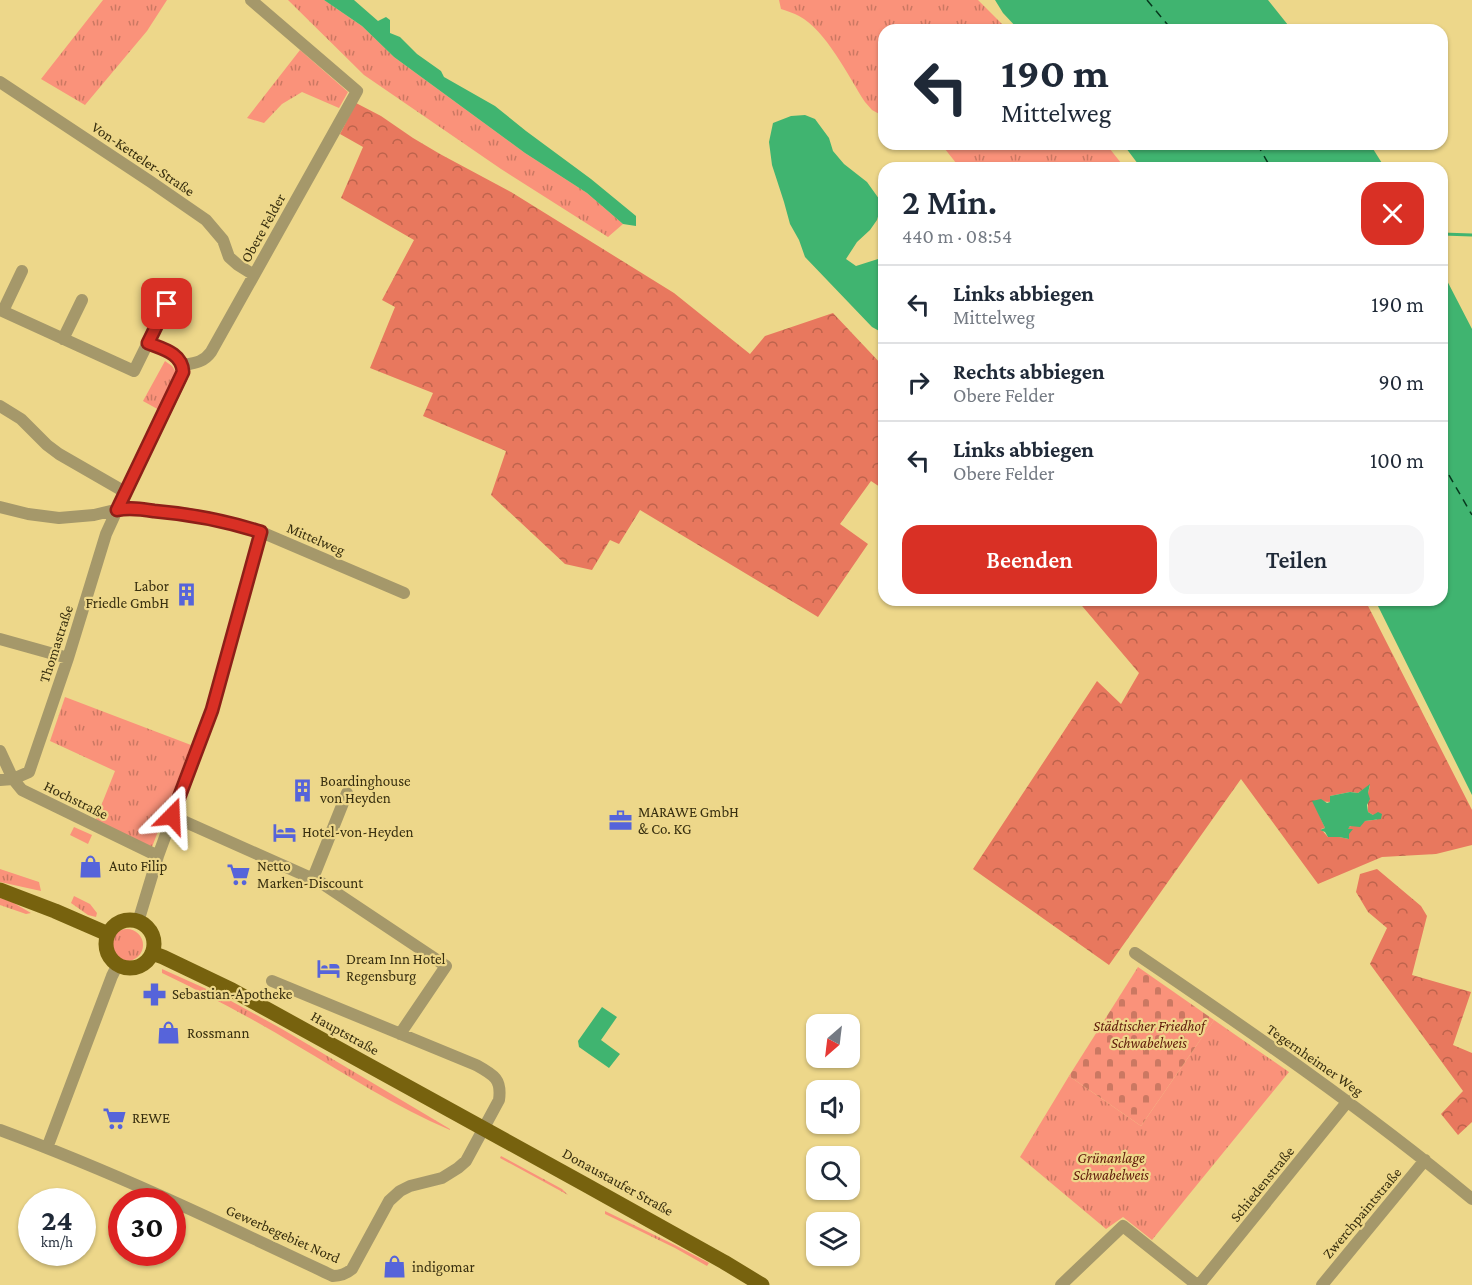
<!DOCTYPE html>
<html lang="de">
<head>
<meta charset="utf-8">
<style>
	:root { --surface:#fff; --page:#f6f6f7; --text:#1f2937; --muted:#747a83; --line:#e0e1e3; --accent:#d93025 }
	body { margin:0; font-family:"Crimson Pro",serif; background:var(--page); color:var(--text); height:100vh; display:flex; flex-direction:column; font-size:22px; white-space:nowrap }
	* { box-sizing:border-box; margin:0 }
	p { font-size:20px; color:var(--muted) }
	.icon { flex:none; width:33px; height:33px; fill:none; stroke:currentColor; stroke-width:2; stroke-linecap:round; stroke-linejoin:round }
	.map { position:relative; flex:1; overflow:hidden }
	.side { position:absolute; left:878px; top:162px; width:570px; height:444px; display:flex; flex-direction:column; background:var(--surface); border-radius:18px; box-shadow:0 2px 4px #0004 }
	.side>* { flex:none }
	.top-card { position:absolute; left:878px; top:24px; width:570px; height:126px; border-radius:18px; box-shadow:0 2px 4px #0004; background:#fff; color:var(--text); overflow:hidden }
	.needle { width:39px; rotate:208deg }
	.tools { position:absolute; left:806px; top:1014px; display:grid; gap:12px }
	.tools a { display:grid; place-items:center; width:54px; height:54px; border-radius:12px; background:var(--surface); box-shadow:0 2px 4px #0004; font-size:30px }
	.speed { position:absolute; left:18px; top:1188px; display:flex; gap:12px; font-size:30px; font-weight:700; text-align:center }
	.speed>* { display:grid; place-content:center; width:78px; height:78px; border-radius:50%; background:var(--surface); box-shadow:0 2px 4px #0004; line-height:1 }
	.speed small { font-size:15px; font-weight:400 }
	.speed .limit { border:9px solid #d22; background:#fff; color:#111 }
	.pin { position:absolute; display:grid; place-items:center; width:51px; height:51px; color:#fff; margin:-26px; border-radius:12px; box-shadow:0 3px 9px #0006 }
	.me { position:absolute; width:66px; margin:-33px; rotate:21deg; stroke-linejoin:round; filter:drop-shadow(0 0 4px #0008) }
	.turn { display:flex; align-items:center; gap:21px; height:126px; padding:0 24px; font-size:27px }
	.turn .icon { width:78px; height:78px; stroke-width:2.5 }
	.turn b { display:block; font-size:42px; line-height:51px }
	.round { display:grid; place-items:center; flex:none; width:63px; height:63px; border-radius:18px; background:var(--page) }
	.head { display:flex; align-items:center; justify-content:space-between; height:102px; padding:0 24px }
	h1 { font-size:36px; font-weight:600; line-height:45px }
	.primary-button { display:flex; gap:12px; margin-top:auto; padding:12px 24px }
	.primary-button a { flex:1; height:69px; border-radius:18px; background:var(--accent); color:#fff; font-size:24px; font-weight:600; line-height:69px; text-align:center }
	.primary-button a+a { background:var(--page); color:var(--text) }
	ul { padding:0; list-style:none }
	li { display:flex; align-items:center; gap:18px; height:78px; padding:0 24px; border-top:2px solid var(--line) }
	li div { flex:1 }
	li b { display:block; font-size:22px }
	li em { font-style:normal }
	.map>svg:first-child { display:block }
	.grass { fill:url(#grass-tufts) }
	.forest { fill:url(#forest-crowns); fill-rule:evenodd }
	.cemetery { fill:url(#cemetery-stones) }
	.water { fill:#40b470 }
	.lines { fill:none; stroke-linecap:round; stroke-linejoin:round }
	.stream { stroke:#40b470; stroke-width:3 }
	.ferry { stroke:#07381e; stroke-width:1.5; stroke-dasharray:8 6; stroke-linecap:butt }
	.minor { stroke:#a5986a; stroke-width:12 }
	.major { stroke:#77620e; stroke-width:15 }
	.route-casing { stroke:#8d1f18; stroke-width:15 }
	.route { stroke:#d93025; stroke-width:10 }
	.labels { text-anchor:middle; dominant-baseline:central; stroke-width:4.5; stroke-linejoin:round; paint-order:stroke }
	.street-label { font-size:15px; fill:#382f0f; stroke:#edd78a }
	.poi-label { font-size:15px; fill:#382f0f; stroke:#edd78a; text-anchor:start }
	.park-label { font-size:15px; font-style:italic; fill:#601a0a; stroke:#edd78a }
</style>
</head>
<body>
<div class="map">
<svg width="1472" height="1285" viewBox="0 0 1472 1285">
	<defs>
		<pattern id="grass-tufts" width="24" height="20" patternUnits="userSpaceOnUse" patternTransform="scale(1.5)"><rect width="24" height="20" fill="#fa927a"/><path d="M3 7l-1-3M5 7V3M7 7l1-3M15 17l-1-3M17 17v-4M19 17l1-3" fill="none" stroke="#cb7862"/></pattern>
		<pattern id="forest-crowns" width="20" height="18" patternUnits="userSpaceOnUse" patternTransform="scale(1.5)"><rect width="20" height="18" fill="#e8785e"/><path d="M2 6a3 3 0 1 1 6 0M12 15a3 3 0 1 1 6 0" fill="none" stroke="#bd634c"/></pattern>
		<pattern id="cemetery-stones" width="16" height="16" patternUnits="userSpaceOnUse" patternTransform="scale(1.5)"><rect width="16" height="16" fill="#fa927a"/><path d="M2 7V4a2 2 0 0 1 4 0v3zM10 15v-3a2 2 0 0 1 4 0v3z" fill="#cb7862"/></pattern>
	</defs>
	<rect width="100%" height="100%" fill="#edd78a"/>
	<path class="grass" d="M103 0H167L147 31 85 105 41 79Z
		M288 0H324L362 26 394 57 525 153 587 193 623 224 608 237 501 169 364 75Z
		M779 0H978L1008 30H884L883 116 872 110 865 102C848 76 826 30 799 16 794 13 787 11 781 9Z
		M300 50 348 92 339 108 302 92 282 104 264 123 247 118Z
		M941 144H1106L1125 168H960Z
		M165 361 172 366 176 372 175 381 161 411 143 401Z
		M65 697 191 745 152 847 95 821 115 771 50 741Z
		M74 827 92 835 88 844 70 835Z
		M0 869 39 882 41 891 0 882Z
		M74 896 90 904 97 913 96 917 88 915 71 903Z
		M0 898 12 902 31 913 26 914 0 905Z
		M111 945a16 16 0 1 1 32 0a16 16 0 1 1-32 0Z
		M162 969 222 996 282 1029 450 1129V1130C396 1107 347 1075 296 1045 253 1019 208 995 162 973Z
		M1214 1020 1289 1072 1152 1240 1123 1217 1106 1229 1020 1157 1069 1076 1141 1126Z
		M501 1156 562 1189 568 1195 500 1158Z
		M605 1211 675 1245 709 1263 707 1266 675 1248 605 1214Z"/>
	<path class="forest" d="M356 103 381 116 413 138 440 154 511 192 674 293 750 354 765 336 833 313 883 366V489L871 481 840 524 868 544 818 617 640 510 619 544 610 540 592 570 565 564 491 495 506 451 423 416 433 393 370 368 395 307 382 300 414 240 341 198 363 147 340 134Z
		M1077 600H1365L1472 810V845L1436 854 1382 857 1318 884 1241 779 1109 965 973 869 1097 681 1121 704 1139 673ZM1370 785 1368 793V812L1373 815 1377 820C1367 820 1354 822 1347 829L1349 834V839L1339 837H1328L1321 829 1325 828 1313 801 1331 802 1330 796 1350 792 1358 793Z
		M1377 869 1421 906 1427 916 1412 975 1471 992 1453 1045 1472 1053V1122L1458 1135 1441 1114 1463 1091 1370 964 1387 928 1368 912 1356 892 1360 874Z"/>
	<path class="cemetery" d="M1138 967 1214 1020 1141 1126 1069 1076Z"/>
	<path class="water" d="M324 0H354L378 21 386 17 390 20V33L400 37 417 54 441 71 444 77 495 106 526 131 591 179 636 216V226L623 224 587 193 525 153 394 57 362 26Z
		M995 0H1268L1292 30H1019L1003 13Z
		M805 115 815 119 829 138 833 151 844 164 867 182 882 203 877 220 870 230 857 242 846 259 856 266 878 259 883 255V333L872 327 805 257 799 240 790 224 784 202 772 165 769 142 773 123 791 116Z
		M1123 144H1370L1385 168H1141Z
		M1442 271 1472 329V795L1375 600H1442Z
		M1370 784 1368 793 1370 799 1367 805 1368 812 1373 815 1378 812 1382 814 1381 819 1365 821 1360 827 1350 826 1348 829H1353L1349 834V839L1339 837H1328L1325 832 1320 830 1325 828 1312 801 1321 799 1327 803 1330 802V796L1350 792 1358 793Z
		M602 1007 617 1017 601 1040 620 1054 609 1068 579 1047 578 1041Z"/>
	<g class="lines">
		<path class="stream" d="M1442 234 1472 235"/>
		<path class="ferry" d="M1147 0 1172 30
			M1257 144 1271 168
			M1442 463 1472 515"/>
		<path class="minor" d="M0 82 151 182 206 220 223 240 229 257 238 265 254 275
			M0 310 134 371 167 304
			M3 311 22 271
			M63 339 82 300
			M183 365C195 363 204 362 211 352L357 91 251 0
			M0 406 21 419 47 445 59 454 125 492
			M0 507 28 514 59 518 94 515 123 508H131L189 514 241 526 261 532 404 593
			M0 639 68 658
			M0 751 13 779 22 790 158 856
			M0 780 13 779 29 772 68 658 106 534 117 510 182 377C187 355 164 350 148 343
			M172 816 320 882 446 966 400 1034
			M313 878 347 793
			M138 922 158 856 212 709 261 532
			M1135 953C1250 1031 1365 1110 1472 1199
			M0 1130C114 1172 223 1224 333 1276 341 1276 346 1274 352 1269L389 1201 400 1191 410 1186 442 1178 458 1168 466 1161 499 1100C502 1079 494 1075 476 1065L272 981
			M47 1148 112 976 118 964
			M1061 1285 1123 1226 1197 1285
			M1199 1285 1348 1101
			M1322 1285 1425 1160"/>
		<path class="major" d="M0 890 55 911 108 934
			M106 944a24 24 0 1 1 48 0a24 24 0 1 1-48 0Z
			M152 953 163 957 232 990 586 1185 724 1262 762 1285"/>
	</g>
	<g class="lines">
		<defs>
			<path id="route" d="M167 304 148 343C163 349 182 353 183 372L117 510C129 507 142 509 154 511 191 514 226 521 261 532L212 710 172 816"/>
		</defs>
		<use href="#route" class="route-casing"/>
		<use href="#route" class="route"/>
	</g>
	<defs>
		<symbol id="building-bare" viewBox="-9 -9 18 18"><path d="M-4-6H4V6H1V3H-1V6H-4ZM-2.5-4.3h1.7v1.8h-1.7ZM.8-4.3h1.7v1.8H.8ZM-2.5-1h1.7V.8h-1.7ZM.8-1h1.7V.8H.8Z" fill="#5664da" stroke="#edd78a" stroke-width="2.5" paint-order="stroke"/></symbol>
		<symbol id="office-bare" viewBox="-9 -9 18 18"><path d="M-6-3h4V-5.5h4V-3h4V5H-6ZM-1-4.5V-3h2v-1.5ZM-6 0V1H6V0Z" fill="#5664da" stroke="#edd78a" stroke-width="2.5" paint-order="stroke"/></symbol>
		<symbol id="hotel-bare" viewBox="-9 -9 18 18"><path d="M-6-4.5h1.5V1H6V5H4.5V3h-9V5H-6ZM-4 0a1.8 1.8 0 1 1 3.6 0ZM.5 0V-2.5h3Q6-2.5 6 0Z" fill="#5664da" stroke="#edd78a" stroke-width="2.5" paint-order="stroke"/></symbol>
		<symbol id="shop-bare" viewBox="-9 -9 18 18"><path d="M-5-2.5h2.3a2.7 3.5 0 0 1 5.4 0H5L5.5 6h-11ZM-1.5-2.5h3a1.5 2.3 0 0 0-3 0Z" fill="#5664da" stroke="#edd78a" stroke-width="2.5" paint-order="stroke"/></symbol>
		<symbol id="supermarket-bare" viewBox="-9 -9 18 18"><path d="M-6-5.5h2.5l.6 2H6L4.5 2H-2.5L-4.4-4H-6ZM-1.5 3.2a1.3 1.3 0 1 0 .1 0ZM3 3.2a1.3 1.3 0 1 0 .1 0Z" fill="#5664da" stroke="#edd78a" stroke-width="2.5" paint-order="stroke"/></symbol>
		<symbol id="pharmacy-bare" viewBox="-9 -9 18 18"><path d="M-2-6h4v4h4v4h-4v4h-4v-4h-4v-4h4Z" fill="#5664da" stroke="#edd78a" stroke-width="2.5" paint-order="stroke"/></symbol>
	</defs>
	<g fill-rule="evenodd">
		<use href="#building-bare" x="170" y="578" width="33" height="33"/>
		<use href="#building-bare" x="286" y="774" width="33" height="33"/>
		<use href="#office-bare" x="604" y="804" width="33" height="33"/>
		<use href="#hotel-bare" x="268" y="816" width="33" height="33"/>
		<use href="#shop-bare" x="74" y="850" width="33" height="33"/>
		<use href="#supermarket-bare" x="222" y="858" width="33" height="33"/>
		<use href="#hotel-bare" x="312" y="952" width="33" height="33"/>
		<use href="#pharmacy-bare" x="138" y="978" width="33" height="33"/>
		<use href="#shop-bare" x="152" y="1016" width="33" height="33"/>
		<use href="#supermarket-bare" x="98" y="1102" width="33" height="33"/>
		<use href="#shop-bare" x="378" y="1250" width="33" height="33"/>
	</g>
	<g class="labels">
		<g class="street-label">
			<text transform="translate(143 159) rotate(34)">Von-Ketteler-Straße</text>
			<text transform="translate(263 228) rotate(-61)">Obere Felder</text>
			<text transform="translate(316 539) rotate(23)">Mittelweg</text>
			<text transform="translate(56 644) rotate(-72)">Thomastraße</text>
			<text transform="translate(76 800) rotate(26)">Hochstraße</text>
			<text transform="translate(345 1033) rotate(29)">Hauptstraße</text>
			<text transform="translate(1315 1060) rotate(35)">Tegernheimer Weg</text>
			<text transform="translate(618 1182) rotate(29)">Donaustaufer Straße</text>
			<text transform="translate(1262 1184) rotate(-51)">Schiedenstraße</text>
			<text transform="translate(1362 1213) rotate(-50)">Zwerchpaintstraße</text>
			<text transform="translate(283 1234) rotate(24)">Gewerbegebiet Nord</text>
		</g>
		<g class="poi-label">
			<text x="169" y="586" text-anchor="end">Labor<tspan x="169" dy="17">Friedle GmbH</tspan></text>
			<text x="320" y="781">Boardinghouse<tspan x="320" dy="17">von Heyden</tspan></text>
			<text x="638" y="812">MARAWE GmbH<tspan x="638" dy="17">&amp; Co. KG</tspan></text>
			<text x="302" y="832">Hotel-von-Heyden</text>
			<text x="109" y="866">Auto Filip</text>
			<text x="257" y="866">Netto<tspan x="257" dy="17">Marken-Discount</tspan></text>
			<text x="346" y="959">Dream Inn Hotel<tspan x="346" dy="17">Regensburg</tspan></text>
			<text x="172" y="994">Sebastian-Apotheke</text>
			<text x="187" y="1033">Rossmann</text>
			<text x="132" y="1118">REWE</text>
			<text x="412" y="1267">indigomar</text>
		</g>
		<g class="park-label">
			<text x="1149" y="1026">Städtischer Friedhof<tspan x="1149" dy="17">Schwabelweis</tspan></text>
			<text x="1111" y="1158">Grünanlage<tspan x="1111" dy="17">Schwabelweis</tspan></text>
		</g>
	</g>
</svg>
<div class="tools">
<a><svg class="needle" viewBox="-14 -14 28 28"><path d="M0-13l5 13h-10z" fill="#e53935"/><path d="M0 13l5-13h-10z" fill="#747a83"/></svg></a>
<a><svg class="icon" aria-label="sound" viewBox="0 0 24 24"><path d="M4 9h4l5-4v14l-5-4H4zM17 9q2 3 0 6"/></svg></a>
<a><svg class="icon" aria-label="search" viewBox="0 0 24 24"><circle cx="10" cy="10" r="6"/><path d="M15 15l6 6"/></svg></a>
<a><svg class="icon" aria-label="layers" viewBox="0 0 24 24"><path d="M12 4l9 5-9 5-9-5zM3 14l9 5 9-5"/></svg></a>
</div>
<div class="speed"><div>24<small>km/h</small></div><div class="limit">30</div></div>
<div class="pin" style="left:167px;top:304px;background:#d93025"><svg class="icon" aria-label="arrive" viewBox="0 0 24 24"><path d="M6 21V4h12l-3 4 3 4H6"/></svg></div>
<svg class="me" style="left:172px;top:816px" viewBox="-20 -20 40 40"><path d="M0-17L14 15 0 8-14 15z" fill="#d93025" stroke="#fff" stroke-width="4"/></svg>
<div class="top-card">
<div class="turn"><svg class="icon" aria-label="left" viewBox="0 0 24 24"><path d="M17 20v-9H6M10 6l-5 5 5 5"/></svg><div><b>190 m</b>Mittelweg</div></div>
</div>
<section class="side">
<div class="head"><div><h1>2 Min.</h1><p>440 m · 08:54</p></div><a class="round" style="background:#d93025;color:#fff"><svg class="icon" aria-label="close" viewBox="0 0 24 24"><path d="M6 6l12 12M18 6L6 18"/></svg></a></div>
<ul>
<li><svg class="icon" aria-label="left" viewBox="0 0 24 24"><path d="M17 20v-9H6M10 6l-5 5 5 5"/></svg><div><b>Links abbiegen</b><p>Mittelweg</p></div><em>190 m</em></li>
<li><svg class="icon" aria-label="right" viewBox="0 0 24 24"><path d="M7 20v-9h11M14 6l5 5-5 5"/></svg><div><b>Rechts abbiegen</b><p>Obere Felder</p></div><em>90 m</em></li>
<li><svg class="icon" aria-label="left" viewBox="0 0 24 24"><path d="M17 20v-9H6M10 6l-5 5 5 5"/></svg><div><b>Links abbiegen</b><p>Obere Felder</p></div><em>100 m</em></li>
</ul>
<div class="primary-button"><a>Beenden</a><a>Teilen</a></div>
</section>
</div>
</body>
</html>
